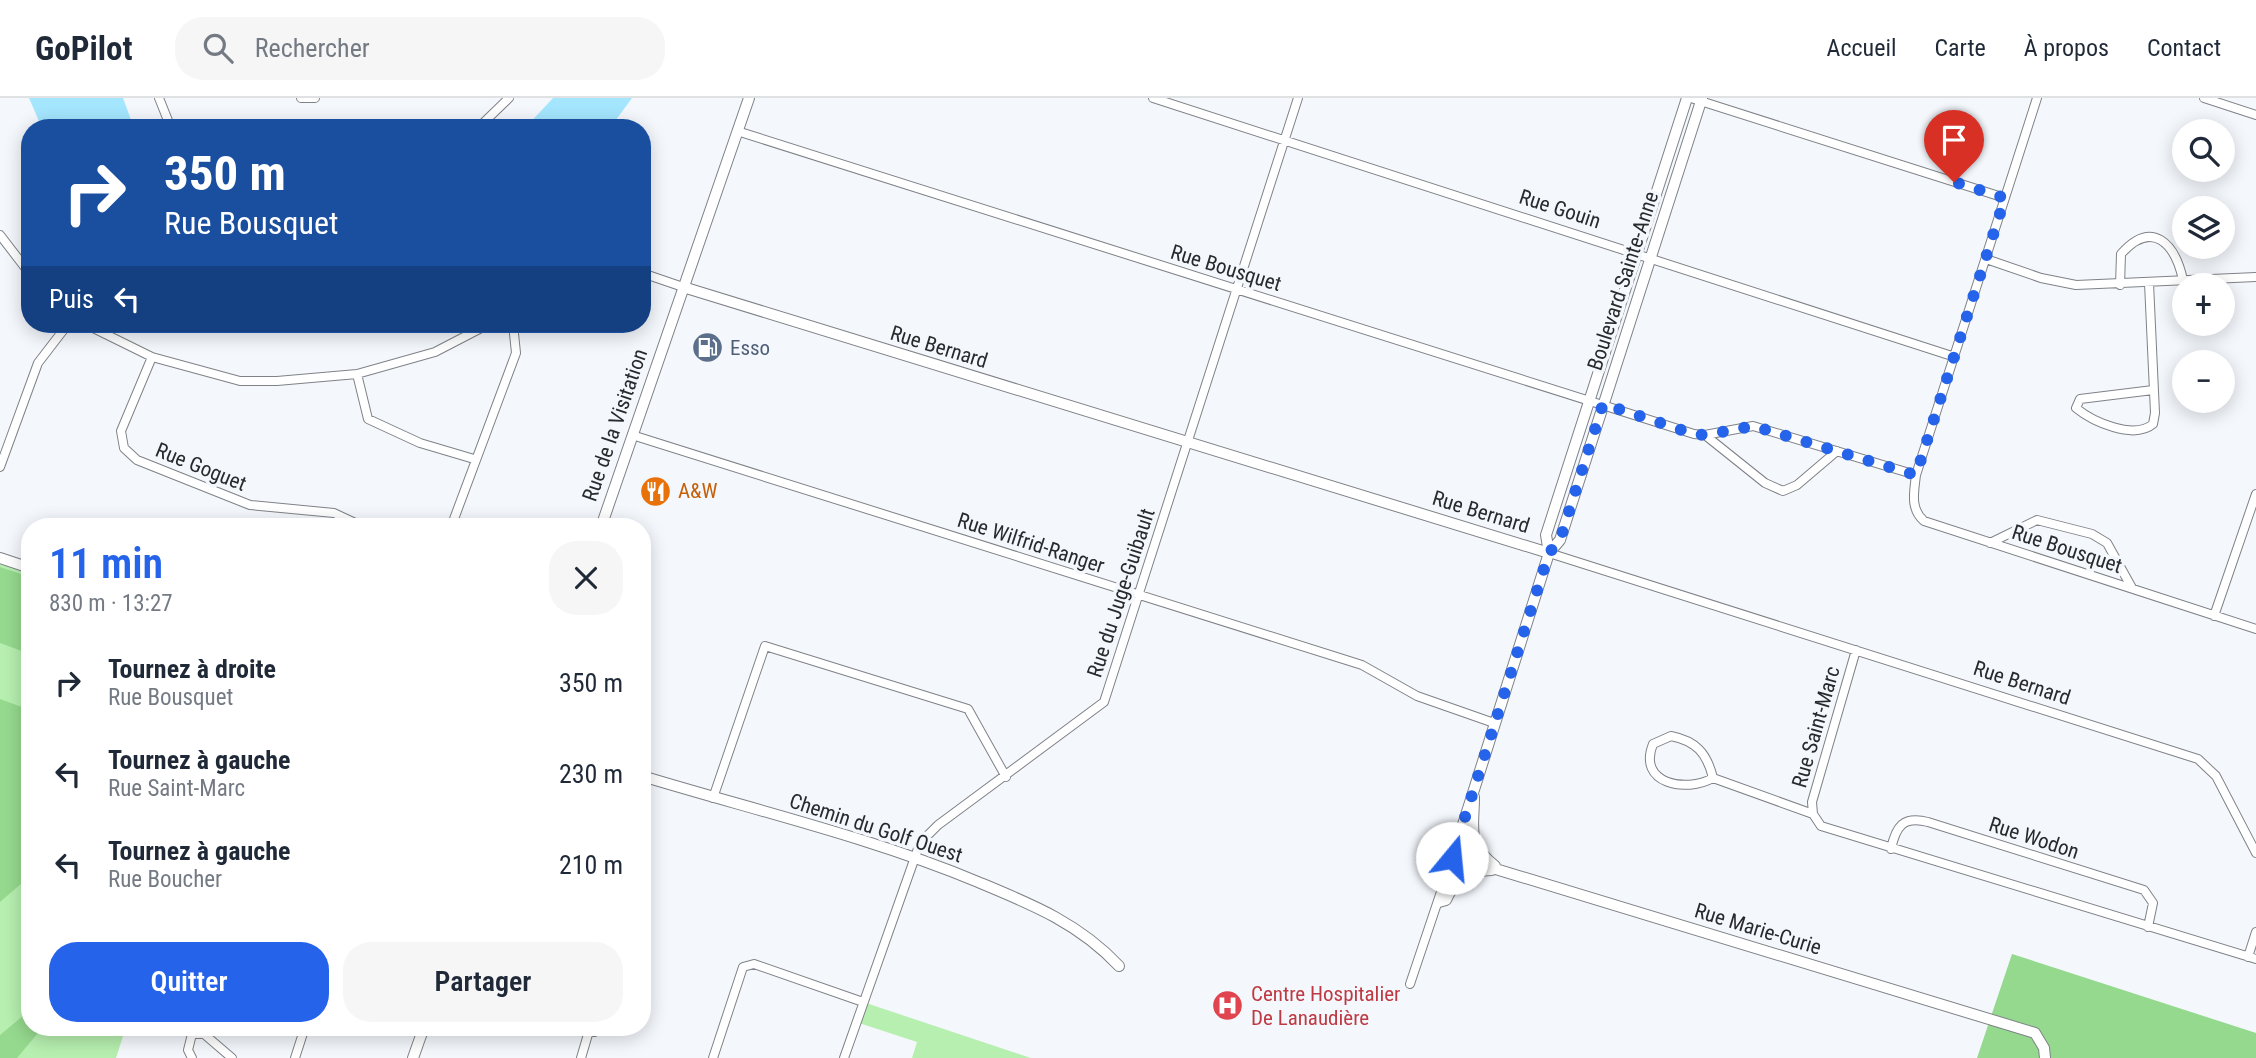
<!DOCTYPE html>
<html lang="fr">
<head>
<meta charset="utf-8">
<style>
	:root { --surface:#fff; --page:#f6f6f7; --text:#1f2937; --muted:#747a83; --line:#e0e1e3; --accent:#2563eb }
	body { margin:0; font-family:"Roboto Condensed",sans-serif; background:var(--page); color:var(--text); height:100vh; display:flex; flex-direction:column; font-size:26px; white-space:nowrap }
	* { box-sizing:border-box; margin:0 }
	p { font-size:23px; color:var(--muted) }
	.icon { flex:none; width:38px; height:38px; fill:none; stroke:currentColor; stroke-width:2; stroke-linecap:round; stroke-linejoin:round }
	.map { position:relative; flex:1; overflow:hidden }
	.drawer { position:absolute; left:21px; top:420px; width:630px; height:518px; display:flex; flex-direction:column; background:var(--surface); border-radius:28px; box-shadow:0 4px 18px #0003 }
	.drawer>* { flex:none }
	.banner { position:absolute; left:21px; top:21px; width:630px; height:214px; border-radius:28px; box-shadow:0 4px 18px #0003; background:#1a4fa0; color:#fff; overflow:hidden }
	.buttons { position:absolute; left:2172px; top:21px; display:grid; gap:14px }
	.buttons a { display:grid; place-items:center; width:63px; height:63px; border-radius:50%; background:var(--surface); box-shadow:0 4px 18px #0003; font-size:35px }
	.pin { position:absolute; display:grid; place-items:center; width:60px; height:60px; color:#fff; margin:-72px -30px; border-radius:50% 50% 50% 0; rotate:-45deg; box-shadow:0 0 7px #0007 }
	.pin .icon { rotate:45deg }
	.me { position:absolute; width:77px; margin:-38px; rotate:17deg; stroke-linejoin:round; filter:drop-shadow(0 0 5px #0008) }
	.turn { display:flex; align-items:center; gap:24px; height:147px; padding:0 28px; font-size:32px }
	.turn .icon { width:91px; height:91px; stroke-width:2.5 }
	.turn b { display:block; font-size:49px; line-height:60px }
	.then { display:flex; align-items:center; height:66px; padding:0 28px; background:#0003; gap:14px; font-size:26px }
	.round { display:grid; place-items:center; flex:none; width:74px; height:74px; border-radius:28px; background:var(--page) }
	.summary { display:flex; align-items:center; justify-content:space-between; height:119px; padding:0 28px }
	h1 { font-size:42px; font-weight:600; line-height:52px; color:var(--accent) }
	.button { display:flex; gap:14px; margin-top:auto; padding:14px 28px }
	.button a { flex:1; height:80px; border-radius:28px; background:var(--accent); color:#fff; font-size:28px; font-weight:600; line-height:80px; text-align:center }
	.button a+a { background:var(--page); color:var(--text) }
	ul { padding:0; list-style:none }
	li { display:flex; align-items:center; gap:21px; height:91px; padding:0 28px }
	li div { flex:1 }
	li b { display:block; font-size:26px }
	li em { font-style:normal }
	header { display:flex; align-items:center; gap:42px; box-sizing:border-box; height:98px; padding:0 35px; background:var(--surface); border-bottom:2px solid var(--line) }
	header strong { font-size:33px }
	nav { display:flex; gap:38px; margin-inline-start:auto; font-size:24px }
	.search { width:490px; height:63px; background:var(--page); display:flex; align-items:center; gap:18px; box-sizing:border-box; padding:0 24px; border-radius:28px; color:var(--muted); font-size:26px }
	.map>svg:first-child { display:block }
	.green { fill:#b6efaf }
	.forest { fill:#95d98e }
	.water { fill:#a4e6fe }
	.lines { fill:none; stroke-linecap:round; stroke-linejoin:round }
	.street-casing { stroke:#7f8287; stroke-width:10 }
	.secondary-casing { stroke:#7f8287; stroke-width:12 }
	.street { stroke:#fff; stroke-width:8 }
	.secondary { stroke:#fff; stroke-width:10 }
	.route { stroke:#2563eb; stroke-width:12; stroke-dasharray:0 21.6 }
	.labels { text-anchor:middle; dominant-baseline:central; stroke-width:7; stroke-linejoin:round; paint-order:stroke }
	.street-label { font-size:21px; fill:#292a2c; stroke:#f4f8fd }
	.service-label { font-size:21px; fill:#4e5e75; stroke:#f4f8fd; text-anchor:start }
	.food-label { font-size:21px; fill:#c56008; stroke:#f4f8fd; text-anchor:start }
	.health-label { font-size:21px; fill:#be3a42; stroke:#f4f8fd; text-anchor:start }
</style>
</head>
<body>
<header>
<strong>GoPilot</strong>
<div class="search"><svg class="icon" aria-label="search" viewBox="0 0 24 24"><circle cx="10" cy="10" r="6"/><path d="M15 15l6 6"/></svg>Rechercher</div>
<nav><a>Accueil</a><a>Carte</a><a>À propos</a><a>Contact</a></nav>
</header>
<div class="map">
<svg width="2256" height="960" viewBox="0 0 2256 960">
	<rect width="100%" height="100%" fill="#f4f8fd"/>
	<path class="green" d="M0 456 30 467V929H126L116 960H0Z
		M863 904 1031 960H912L917 944 856 924Z"/>
	<path class="forest" d="M0 469 30 479V556L0 545Z
		M0 601 30 612V778L0 804Z
		M2012 856 2256 935V960H1977Z
		M30 912V929H43L17 960H0V937Z"/>
	<path class="water" d="M29 0H123L134 30H42Z
		M553 0H632L610 30H525Z"/>
	<g class="lines">
		<defs>
			<path id="street" d="M159 0 171 30
				M301 0H315
				M1153 0 1955 259
				M1691 0 2005 100
				M2037 0 1916 377C1914 394 1910 411 1924 423L2256 531
				M2204 0 2256 17
				M478 30 509 0
				M737 33 1694 336 1705 337 1753 328 1916 377
				M0 137 30 176
				M1986 161 2041 180 2076 187 2256 179
				M642 175 683 189
				M2149 185 2155 315 2153 326C2134 342 2093 324 2076 310L2080 301 2153 292
				M2120 187 2121 156C2152 121 2175 145 2183 182
				M85 226 152 259 240 283H277L357 276 435 254 489 226
				M152 259 121 333 124 350 137 362 250 407 334 415 364 429
				M357 276 368 321 420 345 474 361
				M632 337 1362 567 1417 598 1494 625
				M1705 337 1765 385 1783 393 1797 387 1837 353
				M0 369 38 265 68 226
				M451 429 516 255 513 226
				M1990 445 2037 422 2092 436 2107 445 2132 490
				M1549 455 2198 661 2216 678 2256 755
				M2214 518 2256 396
				M1856 552 1812 704 1813 716 1821 728 2256 861
				M1671 638C1696 643 1707 655 1713 680 1686 695 1637 686 1653 646Z
				M1713 680 1813 716
				M713 700 765 548 968 611 1006 679
				M1891 751C1896 728 1903 718 1928 724L2144 792 2153 805 2148 829
				M2248 859 2256 834
				M1410 886 1453 758
				M583 929 594 934 607 929
				M192 960 188 952 192 936H204L232 960
				M295 960 305 929
				M581 960 589 933
				M713 960 743 869 754 866 863 904
				M844 960 920 745 938 727 1104 604 1298 0"/>
			<path id="secondary" d="M1702 0 1560 442 1549 455 1453 758 2035 935 2044 950 2045 960
				M683 189 1549 455
				M601 429 749 0
				M1549 455 1546 437 1687 0
				M0 460 30 470
				M642 678C754 712 870 739 978 784 1031 806 1079 825 1119 868
				M1474 699C1474 731 1466 745 1495 768
				M1439 804 1446 802C1454 783 1471 772 1492 772
				M413 960 424 929"/>
		</defs>
		<use href="#street" class="street-casing"/>
		<use href="#secondary" class="secondary-casing"/>
		<use href="#street" class="street"/>
		<use href="#secondary" class="secondary"/>
	</g>
	<g class="lines">
		<path class="route" d="M1452 760 1549 455 1560 442 1603 306 1694 336 1705 337 1753 328 1916 377 2005 100 1954 84"/>
	</g>
	<defs>
		<symbol id="fuel-disc" viewBox="-11 -11 22 22"><circle r="9.5" fill="#5c6f8a" stroke="#f4f8fd"/><path d="M-5.5-6h7V0h2V4h1.3V-2.5L3-4.5l.8-.8L6-3V5H2.5V1h-1V6h-7ZM-4.2-4.7v3.2H.2V-4.7Z" fill="#fff"/></symbol>
		<symbol id="restaurant-disc" viewBox="-11 -11 22 22"><circle r="9.5" fill="#e8710a" stroke="#f4f8fd"/><path d="M-5-6h1v4h1v-4h1v4h1v-4h1v5L-1.5 .5V6h-2V.5L-5-1ZM5-6V6H3V1.5H1.5Q1.5-4 5-6Z" fill="#fff"/></symbol>
		<symbol id="hospital-disc" viewBox="-11 -11 22 22"><circle r="9.5" fill="#e0444e" stroke="#f4f8fd"/><path d="M-5-5h3v3.5h4V-5h3V5h-3V1.5h-4V5h-3Z" fill="#fff"/></symbol>
	</defs>
	<g fill-rule="evenodd">
		<use href="#fuel-disc" x="690" y="232" width="35" height="35"/>
		<use href="#restaurant-disc" x="638" y="376" width="35" height="35"/>
		<use href="#hospital-disc" x="1210" y="890" width="35" height="35"/>
	</g>
	<g class="labels">
		<g class="street-label">
			<text transform="translate(1560 111) rotate(18)">Rue Gouin</text>
			<text transform="translate(1226 170) rotate(17)">Rue Bousquet</text>
			<text transform="translate(1623 183) rotate(-72)">Boulevard Sainte-Anne</text>
			<text transform="translate(939 249) rotate(17)">Rue Bernard</text>
			<text transform="translate(615 327) rotate(-71)">Rue de la Visitation</text>
			<text transform="translate(201 369) rotate(22)">Rue Goguet</text>
			<text transform="translate(1481 414) rotate(17)">Rue Bernard</text>
			<text transform="translate(1031 445) rotate(18)">Rue Wilfrid-Ranger</text>
			<text transform="translate(2067 451) rotate(18)">Rue Bousquet</text>
			<text transform="translate(1121 495) rotate(-72)">Rue du Juge-Guibault</text>
			<text transform="translate(2022 585) rotate(18)">Rue Bernard</text>
			<text transform="translate(1816 629) rotate(-74)">Rue Saint-Marc</text>
			<text transform="translate(876 730) rotate(18)">Chemin du Golf Ouest</text>
			<text transform="translate(2034 740) rotate(18)">Rue Wodon</text>
			<text transform="translate(1758 831) rotate(17)">Rue Marie-Curie</text>
		</g>
		<g class="service-label">
			<text x="730" y="250">Esso</text>
		</g>
		<g class="food-label">
			<text x="678" y="393">A&amp;W</text>
		</g>
		<g class="health-label">
			<text x="1251" y="896">Centre Hospitalier<tspan x="1251" dy="24">De Lanaudière</tspan></text>
		</g>
	</g>
</svg>
<div class="buttons">
<a><svg class="icon" aria-label="search" viewBox="0 0 24 24"><circle cx="10" cy="10" r="6"/><path d="M15 15l6 6"/></svg></a>
<a><svg class="icon" aria-label="layers" viewBox="0 0 24 24"><path d="M12 4l9 5-9 5-9-5zM3 14l9 5 9-5"/></svg></a>
<a>+</a>
<a>−</a>
</div>
<div class="pin" style="left:1954px;top:84px;background:#d93025"><svg class="icon" aria-label="arrive" viewBox="0 0 24 24"><path d="M6 21V4h12l-3 4 3 4H6"/></svg></div>
<svg class="me" style="left:1452px;top:760px" viewBox="-20 -20 40 40"><circle r="19" fill="#fff"/><path d="M0-13L10 11 0 6-10 11z" fill="#2563eb"/></svg>
<div class="banner">
<div class="turn"><svg class="icon" aria-label="right" viewBox="0 0 24 24"><path d="M7 20v-9h11M14 6l5 5-5 5"/></svg><div><b>350 m</b>Rue Bousquet</div></div>
<div class="then">Puis<svg class="icon" aria-label="left" viewBox="0 0 24 24"><path d="M17 20v-9H6M10 6l-5 5 5 5"/></svg></div>
</div>
<section class="drawer">
<div class="summary"><div><h1>11 min</h1><p>830 m · 13:27</p></div><a class="round"><svg class="icon" aria-label="close" viewBox="0 0 24 24"><path d="M6 6l12 12M18 6L6 18"/></svg></a></div>
<ul>
<li><svg class="icon" aria-label="right" viewBox="0 0 24 24"><path d="M7 20v-9h11M14 6l5 5-5 5"/></svg><div><b>Tournez à droite</b><p>Rue Bousquet</p></div><em>350 m</em></li>
<li><svg class="icon" aria-label="left" viewBox="0 0 24 24"><path d="M17 20v-9H6M10 6l-5 5 5 5"/></svg><div><b>Tournez à gauche</b><p>Rue Saint-Marc</p></div><em>230 m</em></li>
<li><svg class="icon" aria-label="left" viewBox="0 0 24 24"><path d="M17 20v-9H6M10 6l-5 5 5 5"/></svg><div><b>Tournez à gauche</b><p>Rue Boucher</p></div><em>210 m</em></li>
</ul>
<div class="button"><a>Quitter</a><a>Partager</a></div>
</section>
</div>
</body>
</html>
